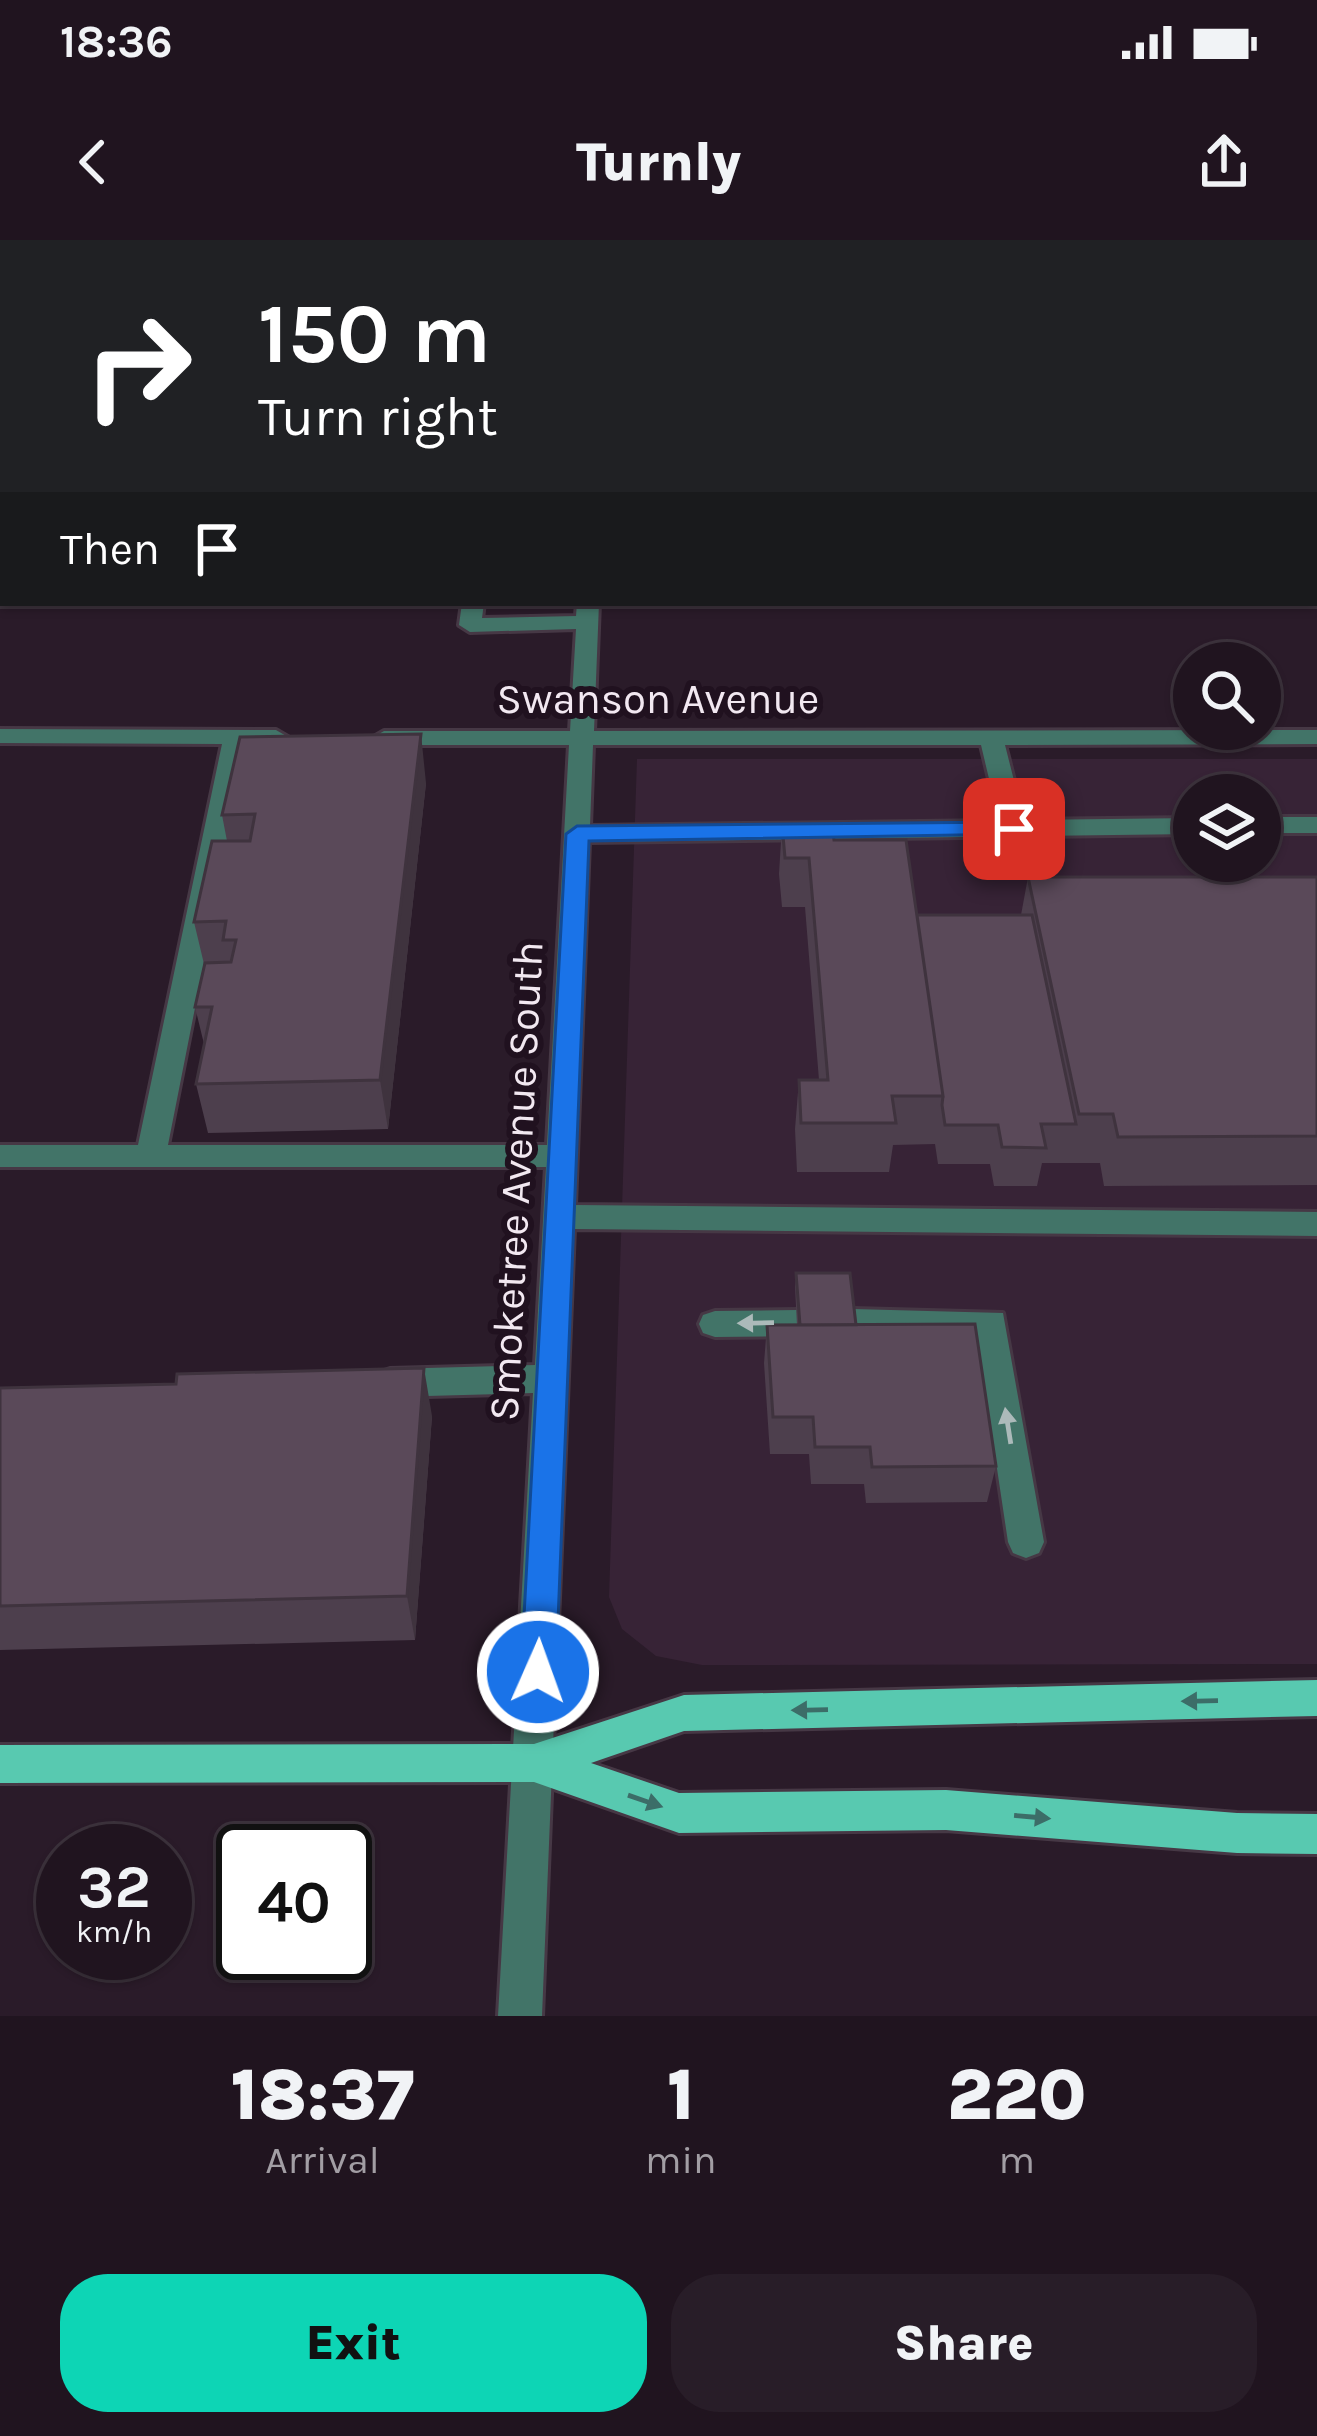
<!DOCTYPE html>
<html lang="en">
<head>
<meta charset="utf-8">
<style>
	:root { --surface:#20141f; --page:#281d28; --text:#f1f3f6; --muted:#a29ea4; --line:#3d333d; --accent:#0dd5b5 }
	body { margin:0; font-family:Karla,sans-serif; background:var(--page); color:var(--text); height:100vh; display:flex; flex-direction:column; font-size:45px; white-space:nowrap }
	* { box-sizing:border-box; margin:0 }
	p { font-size:39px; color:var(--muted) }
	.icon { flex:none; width:66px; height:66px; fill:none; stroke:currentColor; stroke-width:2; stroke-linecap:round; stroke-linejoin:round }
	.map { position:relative; height:1776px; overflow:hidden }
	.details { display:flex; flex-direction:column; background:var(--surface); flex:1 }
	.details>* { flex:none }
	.top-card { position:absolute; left:0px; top:0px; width:1317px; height:366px; box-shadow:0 3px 9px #0004,0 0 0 3px var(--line); background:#202124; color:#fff; overflow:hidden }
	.tools { position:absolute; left:1173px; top:402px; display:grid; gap:24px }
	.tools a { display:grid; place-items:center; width:108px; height:108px; border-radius:50%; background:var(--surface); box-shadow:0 3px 9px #0004,0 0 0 3px var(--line); font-size:60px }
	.speed { position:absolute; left:36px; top:1584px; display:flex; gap:24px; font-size:60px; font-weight:700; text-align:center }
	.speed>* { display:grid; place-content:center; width:156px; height:156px; border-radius:50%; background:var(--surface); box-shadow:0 3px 9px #0004,0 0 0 3px var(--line); line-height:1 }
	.speed small { font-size:30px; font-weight:400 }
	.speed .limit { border:6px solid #111; border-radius:18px; background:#fff; color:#111 }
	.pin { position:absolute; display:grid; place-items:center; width:102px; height:102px; color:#fff; margin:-51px; border-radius:24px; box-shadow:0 6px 18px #0006 }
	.me { position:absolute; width:132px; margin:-66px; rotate:2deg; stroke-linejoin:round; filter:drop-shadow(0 0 9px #0008) }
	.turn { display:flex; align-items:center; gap:42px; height:252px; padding:0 60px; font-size:54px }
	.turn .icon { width:156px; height:156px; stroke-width:2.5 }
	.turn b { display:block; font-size:84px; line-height:102px }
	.then { display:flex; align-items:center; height:114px; padding:0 60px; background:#0003; gap:24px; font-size:45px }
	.eta { display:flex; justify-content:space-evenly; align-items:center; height:204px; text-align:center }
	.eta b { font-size:72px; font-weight:800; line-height:84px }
	.cta { display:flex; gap:24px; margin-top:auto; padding:24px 60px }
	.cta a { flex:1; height:138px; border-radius:48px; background:var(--accent); color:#111; font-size:48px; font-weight:800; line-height:138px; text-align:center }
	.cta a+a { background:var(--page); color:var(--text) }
	.status { display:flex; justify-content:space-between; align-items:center; height:84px; padding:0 60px; background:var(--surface); direction:ltr }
	.status svg { height:33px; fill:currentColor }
	header { display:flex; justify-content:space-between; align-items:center; height:156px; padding:0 60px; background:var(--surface); font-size:54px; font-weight:800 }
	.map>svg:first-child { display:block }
	.built { fill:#372336; fill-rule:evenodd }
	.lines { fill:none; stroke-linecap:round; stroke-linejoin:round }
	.minor-casing { stroke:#463845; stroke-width:6 }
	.major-casing { stroke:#463845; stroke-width:6 }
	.minor { fill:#427468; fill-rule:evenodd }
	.major { fill:#58c9b0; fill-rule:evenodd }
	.wall { fill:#4d3f4d }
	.shaded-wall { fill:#3f333e }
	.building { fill:#5a4959; stroke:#3f333e; stroke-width:3 }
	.oneway { fill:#acbaba }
	.oneway2 { fill:#3c6d68 }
	.route { fill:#1a73e8; stroke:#114b97; stroke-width:3 }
	.labels { text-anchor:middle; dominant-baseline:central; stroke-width:12; stroke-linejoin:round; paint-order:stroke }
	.street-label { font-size:42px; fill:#f2e8f1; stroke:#20111f }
</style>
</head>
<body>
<div class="status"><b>18:36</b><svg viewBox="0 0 49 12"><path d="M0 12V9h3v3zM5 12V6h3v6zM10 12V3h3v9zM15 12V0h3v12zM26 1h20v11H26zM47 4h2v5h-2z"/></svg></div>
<header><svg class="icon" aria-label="back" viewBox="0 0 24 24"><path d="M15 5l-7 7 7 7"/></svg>Turnly<svg class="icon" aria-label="share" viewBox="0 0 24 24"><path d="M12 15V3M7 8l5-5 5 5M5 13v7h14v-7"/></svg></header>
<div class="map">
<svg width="1317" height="1776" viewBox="0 0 1317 1776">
	<rect width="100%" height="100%" fill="#2a1b29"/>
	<path class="built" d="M637 519H1317V1424L702 1425 656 1416 622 1389 609 1357ZM1194 555H1260V621H1194Z"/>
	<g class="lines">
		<defs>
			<path id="minor" d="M599 0H615V3H599Z
				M1314 149H1317V161H1314Z
				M0 151H3V163H0Z
				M462 363H484L482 378 576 376 577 363H599L594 491 1317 490V504L1005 505 1024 580 1194 578V594L589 602 575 965 1317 972V996L574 989 542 1776H498L533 1153 390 1157 378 1153 373 1143 378 1133 390 1129 535 1125 546 927H0V905H138L222 504 0 503V489L276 490 288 497 276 504H247L168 905H547L569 505H384L372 498 384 491H570L576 389 470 392 459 385ZM593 505H981L999 581 590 586Z
				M1260 577H1317V593H1260Z
				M853 1069 1003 1073 1044 1302 1039 1313 1026 1318 1013 1313 1008 1302 977 1095H853L841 1091 837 1082 841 1073Z
				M797 1070 809 1074 813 1083 809 1092 797 1096 715 1097 703 1093 699 1084 703 1075 715 1071Z"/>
			<path id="major" d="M1317 1440V1476L684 1491 591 1523 679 1553 946 1550 1237 1573 1317 1574V1614L1237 1613 946 1590 679 1593 534 1542 0 1543V1505L534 1504 684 1455Z"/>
		</defs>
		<use href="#minor" class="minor-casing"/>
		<use href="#major" class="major-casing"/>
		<use href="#minor" class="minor"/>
		<use href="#major" class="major"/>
	</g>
	<path class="wall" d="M426 543 388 889 208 893 196 844 204 804 195 767 204 724 194 682 227 601 222 575Z
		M782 585 834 600 917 675H1021L1028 637H1317V945L1104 946 1100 923H1042L1037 946H994L990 924H938L935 904 893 905 889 932H797L795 889 799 840H819L805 667H782L779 634Z
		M796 1033 856 1085 996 1226 987 1262 866 1263 864 1244H811L809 1214H770L764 1123 767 1085H797L795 1047Z
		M0 1148 432 1176 415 1400 0 1410Z"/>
	<path class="shaded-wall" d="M421 494 426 543 388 889 380 840Z
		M424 1128 432 1176 415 1400 407 1356Z"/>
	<path class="building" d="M421 494 380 840 196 844 212 767H195L205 723 231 722 236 700H223L226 681 194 682 212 601H250L255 574 222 575 240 497Z
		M782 585H832L834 600H906L943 856H892L896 883H801L799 840H828L809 618H785Z
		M1028 637H1317V896L1118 897 1113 874H1079Z
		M917 675H1032L1076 884H1041L1046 908 1002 907 998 885H945L942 865 943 856Z
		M796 1033H850L856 1085H800Z
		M975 1084 996 1226 872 1227 870 1207H815L813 1177H773L767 1085Z
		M424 1128 407 1356 0 1366V1148L176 1144 177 1134Z"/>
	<defs><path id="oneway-solid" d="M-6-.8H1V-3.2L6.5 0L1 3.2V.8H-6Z" transform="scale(3)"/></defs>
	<g class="oneway">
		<use href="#oneway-solid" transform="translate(756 1083) rotate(179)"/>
		<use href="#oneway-solid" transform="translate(1008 1186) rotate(-99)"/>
	</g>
	<g class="oneway2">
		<use href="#oneway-solid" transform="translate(1200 1461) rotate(179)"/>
		<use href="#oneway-solid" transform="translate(810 1470) rotate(179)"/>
		<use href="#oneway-solid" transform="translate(645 1561) rotate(19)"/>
		<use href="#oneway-solid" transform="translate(1032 1577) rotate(5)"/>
	</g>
	<path class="route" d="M1014 582 1025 589 1022 594 589 601 556 1432 551 1443 538 1448 526 1443 521 1432 566 594 577 586Z"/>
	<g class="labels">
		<g class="street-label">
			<text x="658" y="459">Swanson Avenue</text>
			<text transform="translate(516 941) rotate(-87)">Smoketree Avenue South</text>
		</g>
	</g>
</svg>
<div class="tools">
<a><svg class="icon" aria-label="search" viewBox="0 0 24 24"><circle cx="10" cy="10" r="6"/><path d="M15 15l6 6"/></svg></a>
<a><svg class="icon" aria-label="layers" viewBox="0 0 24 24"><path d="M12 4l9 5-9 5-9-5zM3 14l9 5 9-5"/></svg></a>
</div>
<div class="speed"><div>32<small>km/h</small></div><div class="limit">40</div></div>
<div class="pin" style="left:1014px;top:589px;background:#d93025"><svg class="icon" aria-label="arrive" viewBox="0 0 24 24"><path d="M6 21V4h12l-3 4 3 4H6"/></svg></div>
<svg class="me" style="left:538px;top:1432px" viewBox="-20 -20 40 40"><circle r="17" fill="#1a73e8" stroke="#fff" stroke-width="3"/><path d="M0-11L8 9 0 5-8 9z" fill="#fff"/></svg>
<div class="top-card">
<div class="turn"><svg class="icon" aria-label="right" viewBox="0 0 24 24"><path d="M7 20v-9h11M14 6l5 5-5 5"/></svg><div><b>150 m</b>Turn right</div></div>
<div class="then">Then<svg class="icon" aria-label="arrive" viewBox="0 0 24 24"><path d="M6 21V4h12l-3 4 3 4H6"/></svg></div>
</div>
</div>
<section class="details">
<div class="eta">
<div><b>18:37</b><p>Arrival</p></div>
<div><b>1</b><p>min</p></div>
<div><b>220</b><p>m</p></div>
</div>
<div class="cta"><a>Exit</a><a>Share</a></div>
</section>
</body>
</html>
